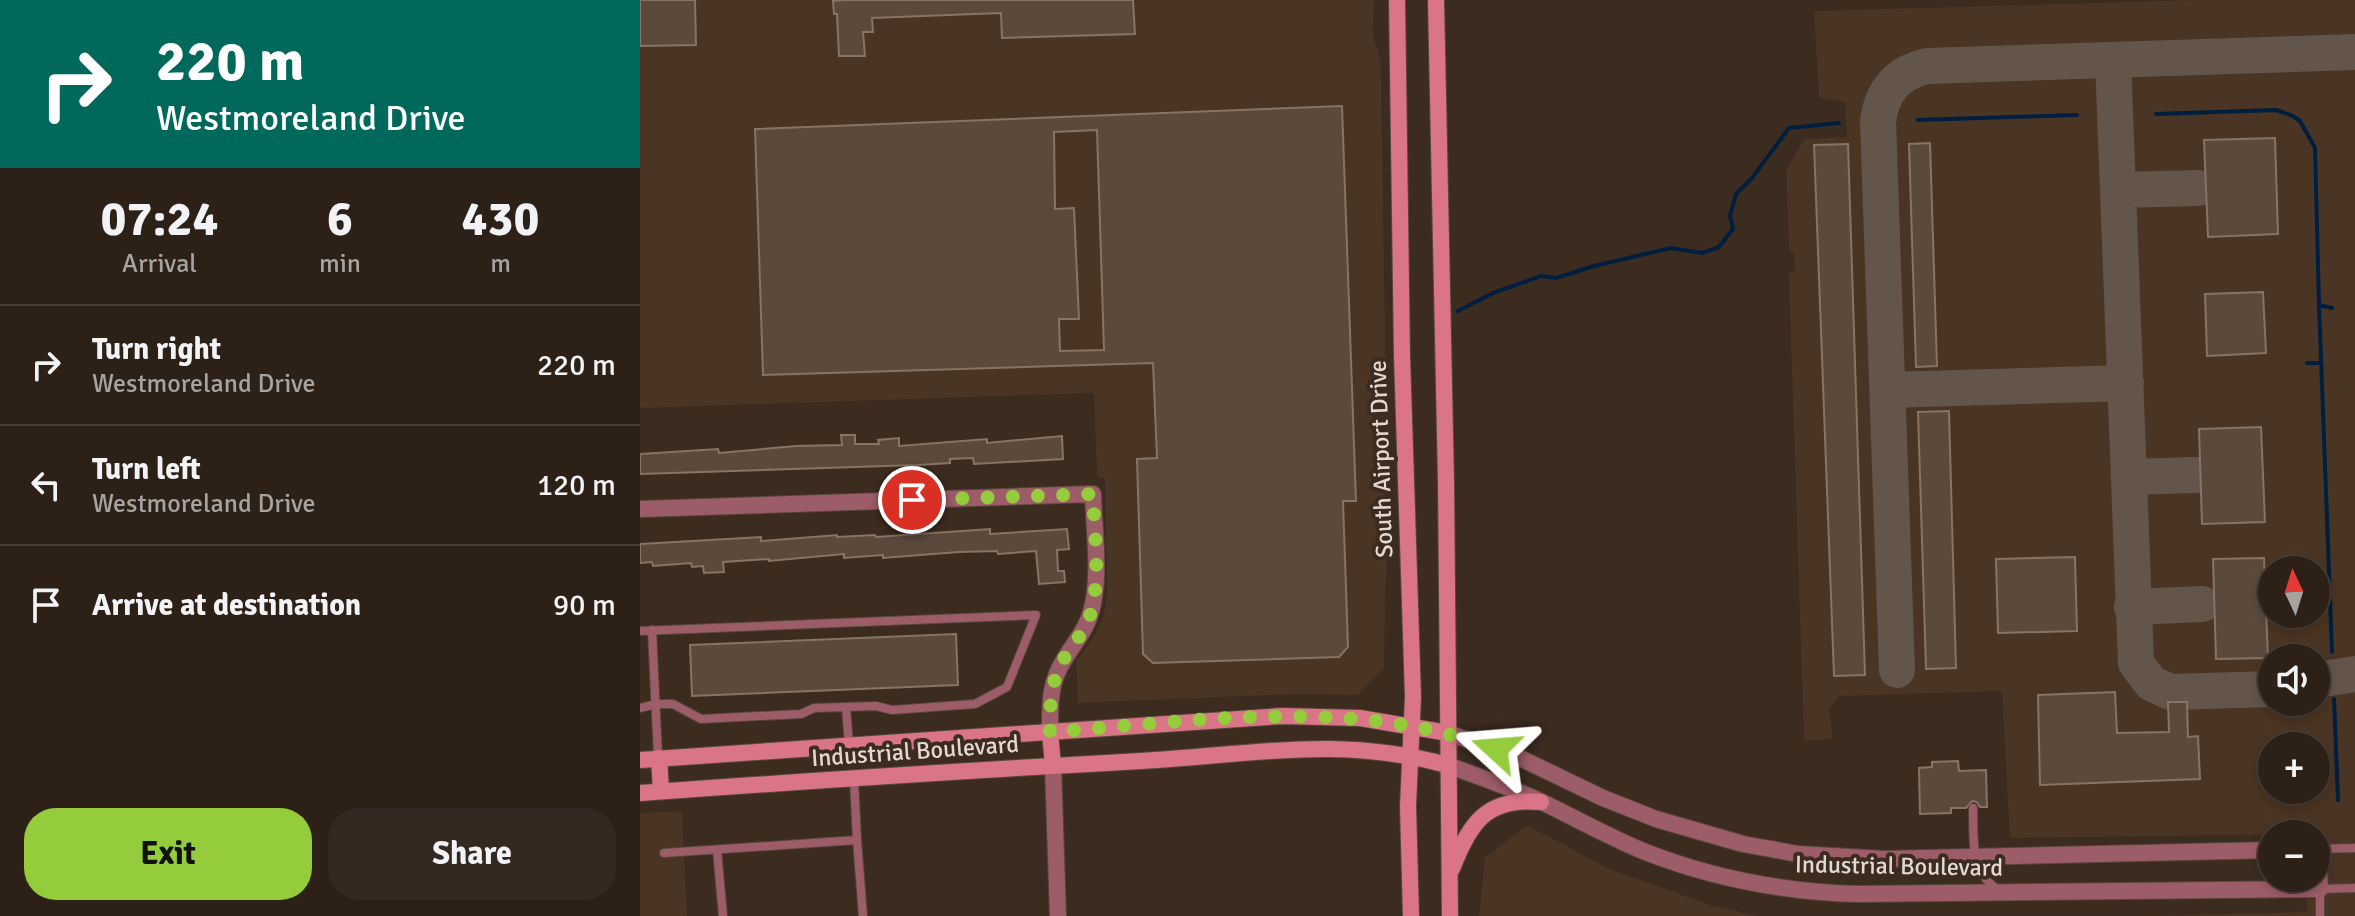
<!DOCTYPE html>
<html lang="en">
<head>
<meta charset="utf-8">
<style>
	:root { --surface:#2d2017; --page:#352820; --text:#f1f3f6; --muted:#a7a3a1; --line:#483e36; --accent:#95cc3b }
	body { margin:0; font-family:Signika,sans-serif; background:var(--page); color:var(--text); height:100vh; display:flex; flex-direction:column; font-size:30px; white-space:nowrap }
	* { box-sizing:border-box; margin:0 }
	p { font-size:26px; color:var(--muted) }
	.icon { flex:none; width:44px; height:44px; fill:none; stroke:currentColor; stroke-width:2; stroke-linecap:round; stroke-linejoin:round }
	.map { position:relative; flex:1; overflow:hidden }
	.panel { display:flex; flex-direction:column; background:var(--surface); width:640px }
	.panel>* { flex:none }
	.hud { background:#00695c; color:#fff; overflow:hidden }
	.needle { width:52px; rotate:356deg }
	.tools { position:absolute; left:1618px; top:556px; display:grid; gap:16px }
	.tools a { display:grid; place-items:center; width:72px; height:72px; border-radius:50%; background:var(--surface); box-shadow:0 4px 12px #0003,0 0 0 2px var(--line); font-size:40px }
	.pin { position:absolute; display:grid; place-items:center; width:68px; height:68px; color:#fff; margin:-34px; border:4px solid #fff; border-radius:50%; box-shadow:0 2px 8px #0007 }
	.me { position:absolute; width:88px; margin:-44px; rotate:289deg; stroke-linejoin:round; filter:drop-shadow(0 0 6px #0008) }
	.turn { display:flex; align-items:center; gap:28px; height:168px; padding:0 24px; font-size:36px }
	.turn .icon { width:104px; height:104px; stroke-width:2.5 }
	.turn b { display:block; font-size:56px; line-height:68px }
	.eta { display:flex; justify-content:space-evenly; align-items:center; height:136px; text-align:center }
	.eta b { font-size:48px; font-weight:800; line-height:56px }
	.action { display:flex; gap:16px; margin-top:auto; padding:16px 24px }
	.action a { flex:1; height:92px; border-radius:32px; background:var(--accent); color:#111; font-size:32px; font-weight:800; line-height:92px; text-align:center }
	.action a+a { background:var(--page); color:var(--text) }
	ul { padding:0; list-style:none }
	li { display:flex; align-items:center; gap:24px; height:120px; padding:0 24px; border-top:2px solid var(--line) }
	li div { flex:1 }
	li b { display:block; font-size:30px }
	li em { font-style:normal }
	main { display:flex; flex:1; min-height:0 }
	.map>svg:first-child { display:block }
	.built { fill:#4a3423; fill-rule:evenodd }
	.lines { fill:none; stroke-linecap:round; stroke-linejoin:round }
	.stream { stroke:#001e3f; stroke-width:4 }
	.taxiway { stroke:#64554a; stroke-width:36 }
	.building { fill:#5b4a3c; stroke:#877465; stroke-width:2; fill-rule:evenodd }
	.service-casing { stroke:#57473c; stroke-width:10 }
	.minor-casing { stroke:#57473c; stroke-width:18 }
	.tertiary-casing { stroke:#57473c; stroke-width:18 }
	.secondary-casing { stroke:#57473c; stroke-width:18 }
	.service { stroke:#9d5d68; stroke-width:8 }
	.minor { stroke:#9d5d68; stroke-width:16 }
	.tertiary { stroke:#9d5d68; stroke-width:16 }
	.secondary { stroke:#da7587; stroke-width:16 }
	.route { stroke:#95cc3b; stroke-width:14; stroke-dasharray:0 25.2 }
	.labels { text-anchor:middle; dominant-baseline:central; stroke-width:8; stroke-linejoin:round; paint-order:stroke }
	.street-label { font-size:24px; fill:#e4d9d2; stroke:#3c2b1f }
</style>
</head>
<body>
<main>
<section class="panel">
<div class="hud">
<div class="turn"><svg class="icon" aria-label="right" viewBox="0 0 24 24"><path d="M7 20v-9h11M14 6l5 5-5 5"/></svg><div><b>220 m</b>Westmoreland Drive</div></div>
</div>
<div class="eta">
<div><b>07:24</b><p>Arrival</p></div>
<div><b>6</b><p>min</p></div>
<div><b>430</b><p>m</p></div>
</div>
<ul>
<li><svg class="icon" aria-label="right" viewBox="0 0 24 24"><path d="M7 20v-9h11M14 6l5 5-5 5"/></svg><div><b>Turn right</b><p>Westmoreland Drive</p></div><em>220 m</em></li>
<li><svg class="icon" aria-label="left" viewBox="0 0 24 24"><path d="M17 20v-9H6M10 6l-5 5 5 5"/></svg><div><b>Turn left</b><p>Westmoreland Drive</p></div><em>120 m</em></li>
<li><svg class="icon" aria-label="arrive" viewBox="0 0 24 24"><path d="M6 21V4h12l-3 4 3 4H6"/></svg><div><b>Arrive at destination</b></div><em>90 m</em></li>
</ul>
<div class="action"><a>Exit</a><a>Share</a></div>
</section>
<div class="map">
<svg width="1715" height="916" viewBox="0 0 1715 916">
	<rect width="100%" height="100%" fill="#3c2b1f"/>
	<path class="built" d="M0 0H734L733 36 741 61 748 548 745 593 744 669 718 695 657 694 438 703 436 661 456 633 464 614 467 595 465 478 457 477 454 393 0 408Z
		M1554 0H1715V916H1509L1667 912 1666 878H1676V834L1370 838 1362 691 1199 696 1189 709 1193 739 1164 741 1149 275 1155 269 1154 254 1149 251 1146 170 1165 139 1207 137 1205 102 1179 98 1174 11ZM1632 570H1676V614H1632ZM1632 658H1676V702H1632ZM1632 746H1676V790H1632Z
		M42 811 47 916H0V813Z
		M887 825 967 868 1073 906 1118 916H839L845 858Z"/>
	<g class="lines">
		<path class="stream" d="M1516 114 1636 110 1653 116 1660 121 1675 148 1679 305 1692 308
			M1278 120 1437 115
			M1679 305 1692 652
			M818 311 853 293 901 276 916 278 954 266 1031 248 1062 253 1079 247 1093 229 1090 216 1096 194 1112 178 1149 128 1199 123
			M1667 363H1681
			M1694 699 1698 800"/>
		<path class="taxiway" d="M1473 60 1496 663 1511 683 1530 692 1632 689
			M1479 190 1558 188
			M1248 390 1486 383
			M1489 477 1555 475
			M1492 607 1562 604
			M1257 670 1238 121C1242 91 1257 73 1287 66L1715 52
			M1676 680 1715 674"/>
	</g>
	<path class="building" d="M0 0H55L56 45 0 46Z
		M205 0H493L495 34 362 38 361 13 232 18 233 32H223L225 56H199L197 14H194L193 1Z
		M702 106 716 501H703L708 647 699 657 513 663 503 654 497 459 517 458 513 363 123 375 115 129ZM457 130 464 350 420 351 419 319H439L434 208 415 209 414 132Z
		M1635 138 1638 234 1568 237 1564 140Z
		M1290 143 1297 366 1276 367 1269 144Z
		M1208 144 1225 675 1194 676 1174 145Z
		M1623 292 1626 353 1567 356 1565 294Z
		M1309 411 1316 668 1286 669 1278 412Z
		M1621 427 1625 522 1562 524 1559 429Z
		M201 435H215V444H239L238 440 259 438V446L347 439V443L422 436 423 459 334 464 333 458 310 459V463L278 465 0 474V454L78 449 79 453 156 446 202 445Z
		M350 529V534L427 529 429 549 417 550 418 571H424L425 582 399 584 396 551 358 554 357 551 319 552 243 558V555L204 558V554L129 561V559L83 562 84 572 64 573 63 566 52 567 51 563 13 566 12 562 0 563V544L121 537V541L197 535V537L235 535 236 537Z
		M1435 557 1437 631 1358 633 1356 559Z
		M1624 558 1628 658 1576 659 1573 559Z
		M316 634 318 685 52 696 50 645Z
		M1475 692 1477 733 1529 732 1528 702H1547L1548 737 1558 736 1560 779 1400 785 1398 695Z
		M1318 761 1319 771 1346 770 1347 807H1340L1337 802 1332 801 1326 808H1311V813L1280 814 1279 768 1292 767V762Z"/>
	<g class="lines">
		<defs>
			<path id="service" d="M12 630 18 757
				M0 631 396 615 367 687 335 704 252 710 236 706 174 708 161 714 61 719 33 704H16L0 708
				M206 708 209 745
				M1333 808C1334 839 1329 870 1358 890
				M217 840 223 916
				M1678 849 1715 848
				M77 850 83 916
				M24 853 217 840 214 779
				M1680 916V889L1715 888"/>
			<path id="minor" d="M0 509 453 494C454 530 461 578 451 612 446 631 433 644 424 660 409 683 410 706 410 732
				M413 766 418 916"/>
			<path id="tertiary" d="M808 733 880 758 963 798 1016 819 1103 844 1158 854 1244 859 1632 850
				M807 765C840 777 873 788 904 803 937 819 969 837 1003 851 1071 878 1145 892 1218 894L1680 889 1678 849H1676"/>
			<path id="secondary" d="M757 0 762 356 773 697 768 806 771 916
				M796 0 806 482 810 916
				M410 732 413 766
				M19 758 21 791
				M0 760 642 716 720 718 808 733
				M0 793C167 781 334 770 501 761 611 755 698 735 807 765
				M812 869C830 822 847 797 901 802"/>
		</defs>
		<use href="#service" class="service-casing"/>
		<use href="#minor" class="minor-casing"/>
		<use href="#tertiary" class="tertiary-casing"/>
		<use href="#secondary" class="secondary-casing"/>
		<use href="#service" class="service"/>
		<use href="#minor" class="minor"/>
		<use href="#tertiary" class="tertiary"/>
		<use href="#secondary" class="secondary"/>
	</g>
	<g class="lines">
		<path class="route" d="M272 500 453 494C454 532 461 576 451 612 446 631 433 644 423 660 410 683 410 706 410 732 560 721 712 696 856 749"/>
	</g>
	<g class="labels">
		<g class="street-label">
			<text transform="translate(741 459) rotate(-92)">South Airport Drive</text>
			<text transform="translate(275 751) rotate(-4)">Industrial Boulevard</text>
			<text transform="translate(1259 866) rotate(1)">Industrial Boulevard</text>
		</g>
	</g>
</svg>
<div class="tools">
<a><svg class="needle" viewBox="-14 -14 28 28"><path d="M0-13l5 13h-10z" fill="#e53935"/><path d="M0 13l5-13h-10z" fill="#a7a3a1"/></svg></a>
<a><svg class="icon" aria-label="sound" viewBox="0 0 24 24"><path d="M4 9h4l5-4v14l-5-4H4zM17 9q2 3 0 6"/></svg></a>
<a>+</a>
<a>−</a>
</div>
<div class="pin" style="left:272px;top:500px;background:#d93025"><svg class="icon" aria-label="arrive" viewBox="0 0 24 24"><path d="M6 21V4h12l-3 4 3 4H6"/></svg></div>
<svg class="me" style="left:856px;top:749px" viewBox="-20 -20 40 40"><path d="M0-17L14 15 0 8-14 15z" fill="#95cc3b" stroke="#fff" stroke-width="4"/></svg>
</div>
</main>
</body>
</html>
